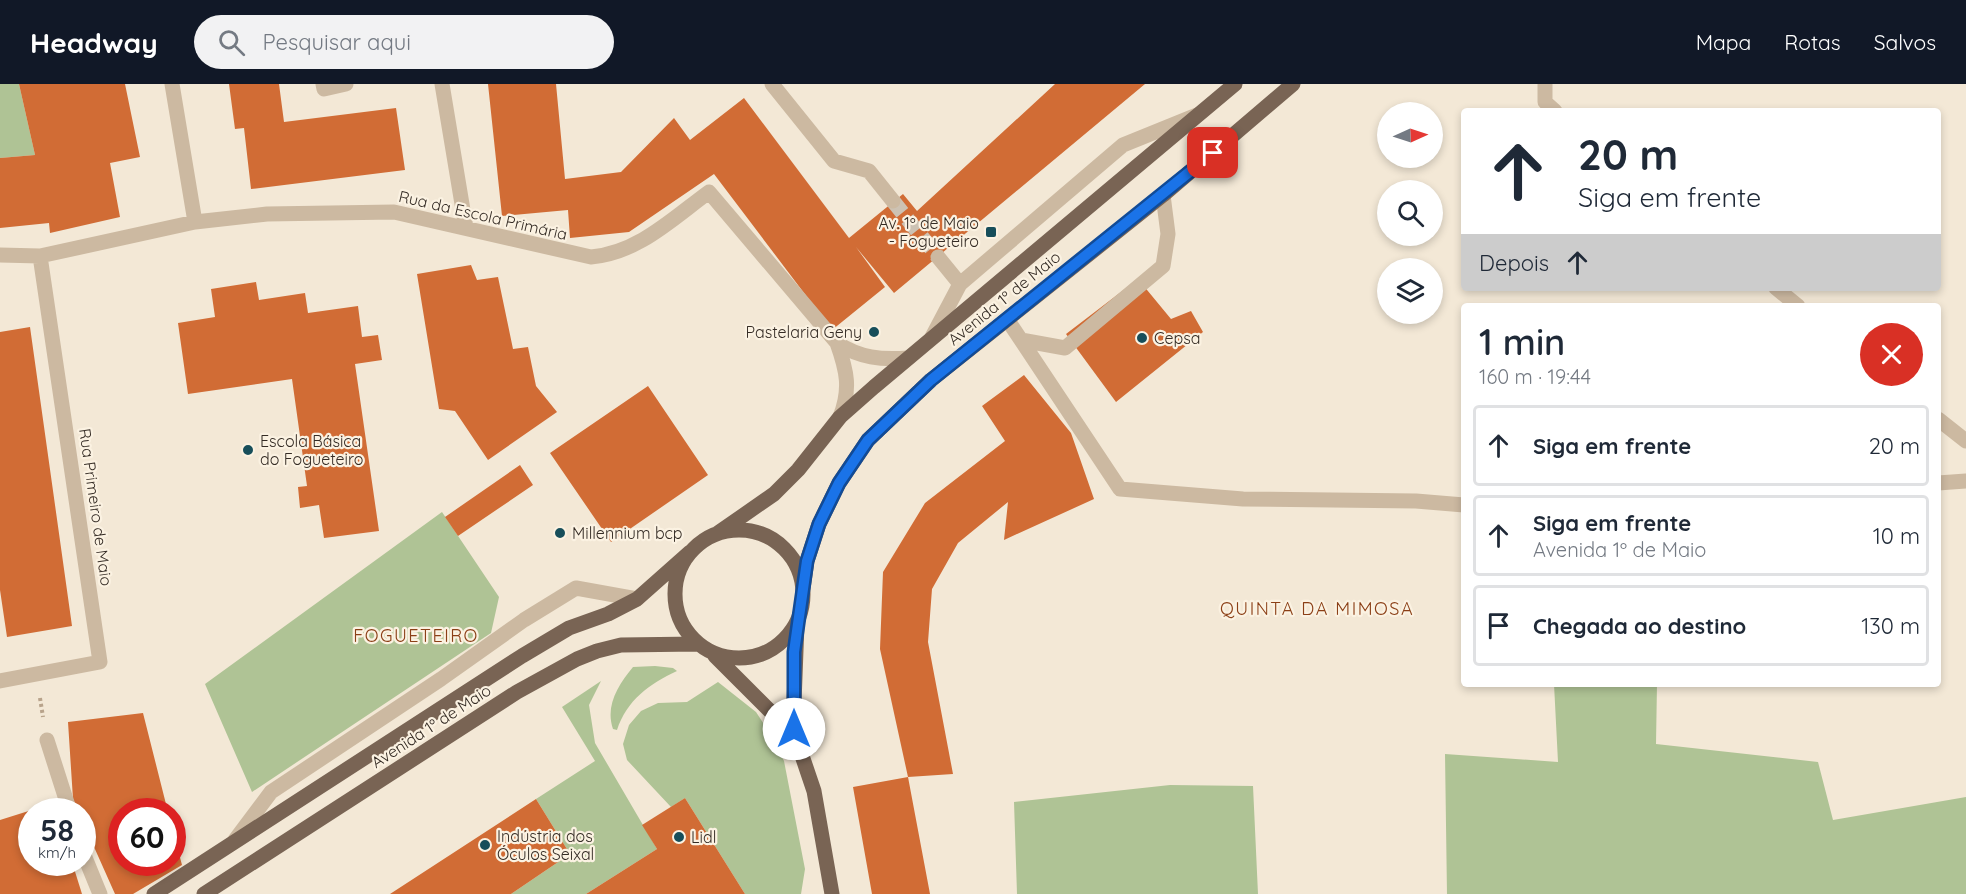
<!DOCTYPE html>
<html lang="pt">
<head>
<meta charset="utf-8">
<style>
	:root { --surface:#fff; --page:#f2f2f3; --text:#1f2937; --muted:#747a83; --line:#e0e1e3; --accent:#111827 }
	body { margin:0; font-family:Quicksand,sans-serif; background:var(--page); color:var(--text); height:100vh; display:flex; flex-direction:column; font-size:22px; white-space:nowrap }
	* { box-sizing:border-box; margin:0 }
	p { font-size:20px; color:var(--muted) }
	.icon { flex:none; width:33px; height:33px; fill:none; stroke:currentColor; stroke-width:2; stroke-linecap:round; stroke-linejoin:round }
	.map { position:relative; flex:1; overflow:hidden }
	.drawer { position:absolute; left:1461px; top:219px; width:480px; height:384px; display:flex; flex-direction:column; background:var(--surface); border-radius:6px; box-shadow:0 3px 9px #0003 }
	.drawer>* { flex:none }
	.guide { position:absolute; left:1461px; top:24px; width:480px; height:183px; border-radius:6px; box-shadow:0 3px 9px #0003; background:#fff; color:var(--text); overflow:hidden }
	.needle { width:39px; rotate:87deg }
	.tools { position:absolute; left:1377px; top:18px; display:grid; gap:12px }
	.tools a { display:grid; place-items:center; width:66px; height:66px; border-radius:50%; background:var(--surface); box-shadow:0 3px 9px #0003; font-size:30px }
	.speed { position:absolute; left:18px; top:714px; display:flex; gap:12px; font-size:30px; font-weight:700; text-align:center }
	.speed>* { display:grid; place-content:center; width:78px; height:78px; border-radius:50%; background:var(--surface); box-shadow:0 3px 9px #0003; line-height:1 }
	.speed small { font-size:15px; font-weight:400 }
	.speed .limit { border:9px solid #d22; background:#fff; color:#111 }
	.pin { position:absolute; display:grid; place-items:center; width:51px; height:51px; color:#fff; margin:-26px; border-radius:12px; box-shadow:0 3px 9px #0006 }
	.me { position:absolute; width:66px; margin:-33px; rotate:0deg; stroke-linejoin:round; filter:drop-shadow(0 0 4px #0008) }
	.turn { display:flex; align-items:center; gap:21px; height:126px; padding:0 18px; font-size:27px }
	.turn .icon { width:78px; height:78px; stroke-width:2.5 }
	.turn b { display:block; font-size:42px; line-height:51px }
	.then { display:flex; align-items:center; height:57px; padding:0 18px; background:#0003; gap:12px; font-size:22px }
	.round { display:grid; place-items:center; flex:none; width:63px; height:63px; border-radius:32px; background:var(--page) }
	.overview { display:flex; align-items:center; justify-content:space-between; height:102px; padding:0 18px }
	h1 { font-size:36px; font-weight:600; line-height:45px }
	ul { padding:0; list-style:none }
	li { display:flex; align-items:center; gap:18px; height:81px; margin:0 12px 9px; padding:0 6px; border:3px solid var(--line); border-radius:6px }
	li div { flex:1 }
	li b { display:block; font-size:22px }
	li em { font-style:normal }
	header { display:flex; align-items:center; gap:36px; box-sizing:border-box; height:84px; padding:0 30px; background:var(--accent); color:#fff }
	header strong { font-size:28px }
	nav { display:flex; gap:33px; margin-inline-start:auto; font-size:21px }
	.search { width:420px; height:54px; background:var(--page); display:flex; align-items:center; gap:15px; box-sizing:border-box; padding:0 21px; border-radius:33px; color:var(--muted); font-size:22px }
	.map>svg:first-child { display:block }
	.green { fill:#afc395 }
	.building { fill:#d16c35 }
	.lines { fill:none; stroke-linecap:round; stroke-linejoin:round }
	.minor-tunnel { stroke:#cdc2b3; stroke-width:15; stroke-dasharray:15 8; stroke-linecap:butt }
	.path { stroke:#b8a38b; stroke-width:4; stroke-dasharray:3 3; stroke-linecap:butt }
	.minor { stroke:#ccb9a1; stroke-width:15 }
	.major { stroke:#796454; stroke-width:15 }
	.route-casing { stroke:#114b97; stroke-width:15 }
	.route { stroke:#1a73e8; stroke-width:10 }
	.poi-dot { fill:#174e5a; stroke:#fbf2e2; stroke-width:2 }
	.labels { text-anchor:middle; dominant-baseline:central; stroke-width:4.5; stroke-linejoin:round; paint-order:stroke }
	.street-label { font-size:16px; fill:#352c25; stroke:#fbf2e2 }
	.poi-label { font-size:16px; fill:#352c25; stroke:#fbf2e2; text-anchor:start }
	.neighbourhood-label { font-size:18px; letter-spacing:1.5px; fill:#8b3f16; stroke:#fbf2e2 }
</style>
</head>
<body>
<header>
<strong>Headway</strong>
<div class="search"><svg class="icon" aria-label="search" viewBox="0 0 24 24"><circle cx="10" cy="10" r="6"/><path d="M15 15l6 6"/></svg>Pesquisar aqui</div>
<nav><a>Mapa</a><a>Rotas</a><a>Salvos</a></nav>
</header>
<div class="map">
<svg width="1966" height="810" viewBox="0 0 1966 810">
	<rect width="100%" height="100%" fill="#f3e8d6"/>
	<path class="green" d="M0 0H19L35 71 0 74Z
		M442 428 499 513 491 549 252 708 205 600Z
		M655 582 673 584 677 587C649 600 627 616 617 646L613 645C605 622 618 601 633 583Z
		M601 597 589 621 595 659 657 765 586 810H511L570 770 536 715 595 677 562 623Z
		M718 598 756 628 771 651 784 677 805 785 801 810H745L685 714 671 723 627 676 623 660 629 641 641 627 658 619 687 618Z
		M1554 600H1657L1656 660 1818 678 1833 736 1966 713V810H1447L1445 670 1558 678Z
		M1170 701 1253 702 1258 810H1017L1014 718Z"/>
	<path class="building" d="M19 0H125L140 73 110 79 120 133 50 149 49 139 0 144V74L35 71Z
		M229 0H279L284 38 396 24 405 86 251 105 244 44 235 45Z
		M488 0H556L565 95 621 88 674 34 690 56 744 14 849 154 903 110 917 127 1055 0H1145L894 209 856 163 885 203 832 246 714 90 629 148 570 154 568 126 502 132Z
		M471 181 477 196 498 193 513 265 528 263 536 302 557 328 488 376 455 327 439 325 417 190Z
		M1138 195 1171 235 1191 227 1203 248 1116 318 1066 250Z
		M256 198 259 216 305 209 308 229 358 222 362 253 378 251 382 276 355 280 379 447 324 454 319 421 300 424 298 403 307 402 292 295 188 310 178 239 215 233 211 205Z
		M30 243 72 542 7 553 0 506V248Z
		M1024 291 1071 349 1094 415 1004 456 1008 418 958 459 932 505 928 558 953 690 908 693 880 565 883 488 925 419 1005 357 982 322Z
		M648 302 708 391 611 458 550 369Z
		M520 381 533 401 458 452 445 433Z
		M143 629 168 728H122V778H172L173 747 182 781 133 810H115L82 736V728H79L73 715 68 638Z
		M908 693 930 810H872L853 703Z
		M685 714 745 810H586L657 765 642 741Z
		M536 715 570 770 511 810H390Z
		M54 719 56 728H32V778H72L82 810H0V736Z"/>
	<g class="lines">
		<path class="minor-tunnel" d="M893 117 938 173"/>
		<path class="path" d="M40 614 43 633"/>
		<path class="minor" d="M172 0 195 138
			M323 0 324 5 346 0
			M442 0 466 144
			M772 0 834 77 869 87 893 117
			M1545 0V18L1555 27
			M0 171 40 172 195 138 267 130 394 128 591 173C638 169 672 135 709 108L837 259C860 274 881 276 908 274
			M938 173 960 200
			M1776 204 1798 222
			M1007 235 1120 405 1243 415 1416 417 1464 421
			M932 253 960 200 1123 61 1197 31
			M1021 256 1065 264 1163 182 1168 150 1163 111
			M837 259C847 287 851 305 840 333
			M1938 335 1966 357
			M1938 399 1966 397
			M0 597 100 578 40 172
			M47 656 70 728
			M235 756 271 708 441 595 524 536 576 504 637 515
			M82 766 100 810"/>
		<path class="major" d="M675 510a64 64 0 1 1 128 0a64 64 0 1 1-128 0Z
			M718 449 774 410 798 386 840 333 874 303 1235 0
			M803 505 807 477 819 440 839 399 868 356 931 296 1163 111 1293 0
			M797 540 793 645 814 707 832 810
			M715 572 774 631 793 645
			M154 810 522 572 569 544 608 530 637 515 690 468
			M204 810 517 608 577 575 597 567 621 561 698 560"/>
	</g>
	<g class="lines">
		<defs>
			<path id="route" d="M794 645V568L807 477 819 440 839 399 868 356 931 296 1213 69"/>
		</defs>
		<use href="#route" class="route-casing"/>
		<use href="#route" class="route"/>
	</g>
	<g class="poi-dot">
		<rect x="985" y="142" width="12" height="12" rx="3"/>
		<circle cx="874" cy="248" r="6"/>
		<circle cx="1142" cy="254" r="6"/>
		<circle cx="248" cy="366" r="6"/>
		<circle cx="560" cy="449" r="6"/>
		<circle cx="679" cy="753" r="6"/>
		<circle cx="485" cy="761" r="6"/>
	</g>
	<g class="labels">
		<g class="street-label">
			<text transform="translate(483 131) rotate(13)">Rua da Escola Primária</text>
			<text transform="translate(1004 214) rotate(-39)">Avenida 1º de Maio</text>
			<text transform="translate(96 423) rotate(82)">Rua Primeiro de Maio</text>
			<text transform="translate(431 642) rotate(-33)">Avenida 1º de Maio</text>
		</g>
		<g class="poi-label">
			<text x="979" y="139" text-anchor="end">Av. 1º de Maio<tspan x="979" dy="18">- Fogueteiro</tspan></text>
			<text x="862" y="248" text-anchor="end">Pastelaria Geny</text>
			<text x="1154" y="254">Cepsa</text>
			<text x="260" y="357">Escola Básica<tspan x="260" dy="18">do Fogueteiro</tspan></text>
			<text x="572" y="449">Millennium bcp</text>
			<text x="497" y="752">Indústria dos<tspan x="497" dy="18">Óculos Seixal</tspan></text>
			<text x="691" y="753">Lidl</text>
		</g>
		<g class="neighbourhood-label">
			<text x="1317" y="524">QUINTA DA MIMOSA</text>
			<text x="416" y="551">FOGUETEIRO</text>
		</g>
	</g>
</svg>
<div class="tools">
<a><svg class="needle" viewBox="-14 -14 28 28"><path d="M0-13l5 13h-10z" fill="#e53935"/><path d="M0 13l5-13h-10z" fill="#747a83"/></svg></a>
<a><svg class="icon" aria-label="search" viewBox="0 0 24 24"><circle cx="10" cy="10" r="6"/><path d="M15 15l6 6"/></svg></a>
<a><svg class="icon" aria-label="layers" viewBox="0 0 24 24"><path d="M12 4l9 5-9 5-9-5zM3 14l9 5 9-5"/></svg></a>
</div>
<div class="speed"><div>58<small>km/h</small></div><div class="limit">60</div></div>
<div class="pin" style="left:1213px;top:69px;background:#d93025"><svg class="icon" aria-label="arrive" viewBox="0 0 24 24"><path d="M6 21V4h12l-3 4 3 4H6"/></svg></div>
<svg class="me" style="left:794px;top:645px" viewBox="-20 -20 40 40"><circle r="19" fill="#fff"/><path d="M0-13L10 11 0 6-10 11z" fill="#1a73e8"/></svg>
<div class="guide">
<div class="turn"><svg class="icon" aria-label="ahead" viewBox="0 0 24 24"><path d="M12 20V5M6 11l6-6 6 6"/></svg><div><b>20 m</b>Siga em frente</div></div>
<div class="then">Depois<svg class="icon" aria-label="ahead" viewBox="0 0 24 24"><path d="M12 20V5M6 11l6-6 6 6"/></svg></div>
</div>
<section class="drawer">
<div class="overview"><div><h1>1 min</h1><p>160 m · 19:44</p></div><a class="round" style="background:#d93025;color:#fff"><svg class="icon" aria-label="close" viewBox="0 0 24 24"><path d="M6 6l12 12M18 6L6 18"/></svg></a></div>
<ul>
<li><svg class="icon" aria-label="ahead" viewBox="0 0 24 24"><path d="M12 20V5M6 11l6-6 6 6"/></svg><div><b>Siga em frente</b></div><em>20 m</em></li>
<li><svg class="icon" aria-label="ahead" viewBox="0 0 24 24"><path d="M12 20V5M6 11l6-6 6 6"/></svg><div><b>Siga em frente</b><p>Avenida 1º de Maio</p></div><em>10 m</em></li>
<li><svg class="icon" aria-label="arrive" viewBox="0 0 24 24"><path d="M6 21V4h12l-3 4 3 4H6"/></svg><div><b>Chegada ao destino</b></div><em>130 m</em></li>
</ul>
</section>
</div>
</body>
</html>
